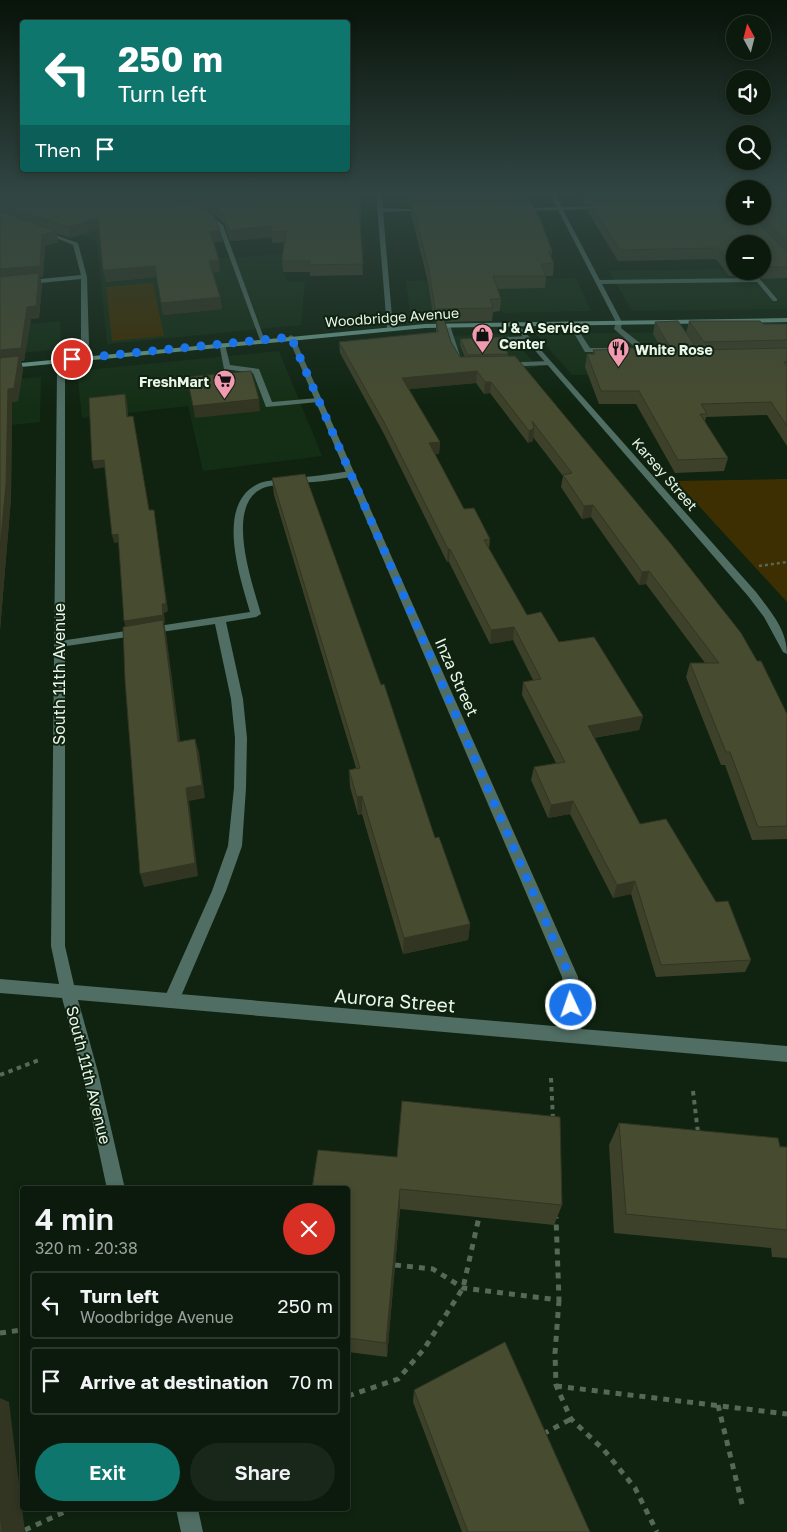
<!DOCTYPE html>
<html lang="en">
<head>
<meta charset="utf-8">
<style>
	:root { --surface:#0b1a0c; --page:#19271a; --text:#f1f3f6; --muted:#9aa19d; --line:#2b382d; --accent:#0f766e }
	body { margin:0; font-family:"Golos Text",sans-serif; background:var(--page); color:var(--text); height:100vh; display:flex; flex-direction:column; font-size:19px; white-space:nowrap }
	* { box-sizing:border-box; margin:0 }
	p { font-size:16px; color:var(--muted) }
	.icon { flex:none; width:28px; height:28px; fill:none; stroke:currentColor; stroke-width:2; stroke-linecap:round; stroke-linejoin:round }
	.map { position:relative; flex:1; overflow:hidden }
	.sheet { position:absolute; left:20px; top:1186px; width:330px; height:325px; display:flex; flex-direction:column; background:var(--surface); border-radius:5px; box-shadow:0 2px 8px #0003,0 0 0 1px var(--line) }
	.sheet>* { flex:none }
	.top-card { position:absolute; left:20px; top:20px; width:330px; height:152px; border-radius:5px; box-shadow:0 2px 8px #0003,0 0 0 1px var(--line); background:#0f766e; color:#fff; overflow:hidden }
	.needle { width:32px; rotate:353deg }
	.tools { position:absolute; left:726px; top:15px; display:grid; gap:10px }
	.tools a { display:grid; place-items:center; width:45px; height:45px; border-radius:50%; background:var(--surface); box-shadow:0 2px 8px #0003,0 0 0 1px var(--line); font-size:25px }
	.pin { position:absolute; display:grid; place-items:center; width:42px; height:42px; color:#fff; margin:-21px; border:2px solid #fff; border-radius:50%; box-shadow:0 1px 5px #0007 }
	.me { position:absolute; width:55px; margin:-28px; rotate:357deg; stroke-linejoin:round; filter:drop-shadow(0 0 4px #0008) }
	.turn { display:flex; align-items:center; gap:18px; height:105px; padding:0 15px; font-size:22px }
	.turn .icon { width:65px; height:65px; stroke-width:2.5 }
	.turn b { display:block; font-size:35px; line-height:42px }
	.then { display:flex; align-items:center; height:48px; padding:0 15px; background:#0003; gap:10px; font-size:19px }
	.round { display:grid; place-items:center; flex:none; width:52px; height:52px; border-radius:26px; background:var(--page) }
	.headline { display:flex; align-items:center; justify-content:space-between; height:85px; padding:0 15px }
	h1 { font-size:30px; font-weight:600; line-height:38px }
	.cta { display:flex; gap:10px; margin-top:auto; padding:10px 15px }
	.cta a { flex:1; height:58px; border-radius:30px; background:var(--accent); color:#fff; font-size:20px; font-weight:600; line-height:58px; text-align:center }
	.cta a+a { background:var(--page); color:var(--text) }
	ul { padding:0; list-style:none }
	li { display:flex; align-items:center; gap:15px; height:68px; margin:0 10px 8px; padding:0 5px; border:2px solid var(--line); border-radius:5px }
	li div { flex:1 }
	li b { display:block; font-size:19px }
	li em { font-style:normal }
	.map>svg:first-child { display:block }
	.built { fill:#142e15 }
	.green { fill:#3e2f02 }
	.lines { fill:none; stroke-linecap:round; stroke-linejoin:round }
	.path-far2 { stroke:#566857; stroke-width:2.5; stroke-dasharray:3 3; stroke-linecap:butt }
	.path-far1 { stroke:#566857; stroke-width:4; stroke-dasharray:4.5 4.5; stroke-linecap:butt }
	.path { stroke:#566857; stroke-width:5; stroke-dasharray:6 6; stroke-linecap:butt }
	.lane { fill:#506e64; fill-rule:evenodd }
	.street { fill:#506e64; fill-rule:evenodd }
	.secondary { fill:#6b9d8d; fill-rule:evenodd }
	.wall { fill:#3d4129; fill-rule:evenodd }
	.shaded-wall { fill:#323522 }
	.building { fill:#474c30; stroke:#323522 }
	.route { stroke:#1a73e8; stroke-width:9; stroke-dasharray:0 16.2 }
	.labels { text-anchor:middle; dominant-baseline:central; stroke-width:4; stroke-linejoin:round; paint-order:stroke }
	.far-street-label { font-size:14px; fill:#e8f5e8; stroke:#0f2310 }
	.far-poi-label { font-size:14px; font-weight:bold; fill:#e8f5e8; stroke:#0f2310; text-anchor:start }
	.street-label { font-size:16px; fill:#e8f5e8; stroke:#0f2310 }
	.near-street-label { font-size:19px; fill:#e8f5e8; stroke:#0f2310 }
</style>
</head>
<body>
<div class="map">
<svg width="787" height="1532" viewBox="0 0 787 1532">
	<rect width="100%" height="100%" fill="#0f2310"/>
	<path class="built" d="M51 193 214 259 285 254 282 271 288 282H305L301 325 107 344 97 242 92 239 0 208Z
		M775 268 787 282V309L632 311 609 271 735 269V271H762Z
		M576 278 591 311 502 313 492 279Z
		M449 280 436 313 410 315 406 281Z
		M60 321 61 349 0 355V327Z
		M762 331 787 372 572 375 536 334Z
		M492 334H508L538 367 436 379 410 338Z
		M279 351 322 456 203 471 188 406 82 418 77 371Z
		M41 377 40 422 0 426V381Z"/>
	<path class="green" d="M153 283 164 336 112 341 106 287Z
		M787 479V602L676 481Z"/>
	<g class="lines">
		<path class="path-far2" d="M759 566 787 562"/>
		<path class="path-far1" d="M0 1075 39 1060
			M551 1078 553 1120
			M693 1091 698 1133"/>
		<path class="path" d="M395 1265 433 1269 463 1288 559 1300 556 1217
			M559 1300 555 1353 556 1385 571 1419 604 1450 635 1488 657 1532
			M0 1333 22 1330
			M556 1386 787 1414
			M348 1396 398 1379 424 1349 463 1288 479 1217
			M718 1405 743 1508
			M543 1434 571 1419
			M25 1530 71 1509"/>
		<path class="lane" d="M759 278 777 299V301H773L757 282 598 284 595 282 598 280Z
			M619 320 622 322 621 328 646 348V352H585L568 323 573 322 590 348H636L614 329 616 322Z
			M445 324 450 325 463 365 456 363Z
			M527 336 530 338 529 339 484 342 481 340 484 338Z
			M219 343 225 344 230 365 259 369 272 402 318 398 322 400 318 402 266 407 253 373 224 369Z
			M548 361H551V365L504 367 500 365 504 363Z
			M351 471 355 474 354 476C333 481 311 482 289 484 282 485 273 485 266 487 222 501 253 585 261 614L256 617 226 622 243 699 247 738 246 788 242 846 226 891 179 1001 176 1006 171 1008 166 1006 163 1001 212 891 228 846 234 788 235 738 231 699 215 624 60 647 55 644 60 641 250 612C240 577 214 502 260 483 268 480 279 480 287 479 308 477 330 474 351 471Z"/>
		<path class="street" d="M376 193H382L383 208 432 210 383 212 393 328 390 330 387 328Z
			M549 193H555L562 207 604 206 607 208 563 210 622 322 621 323 616 322 558 210 519 211 516 209 557 207Z
			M719 193H725L735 204V209Z
			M201 212 212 216 223 225 265 341 260 340 218 226 208 218 199 215Z
			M39 229 78 243 87 277 89 345 65 371V946L74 985 565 1027 562 977 288 337 291 335 294 337 578 977 581 1029 787 1046V1062L78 1000 98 1072 125 1189H107L82 1072 62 998 0 993V979L59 984 51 946 57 371 81 345V279L0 287V283L81 275 73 245 39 231Z
			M512 322H516L756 592C770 611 787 629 787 654L783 652 764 617 748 596 512 324Z
			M176 1509H198L203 1532H181Z"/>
		<path class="secondary" d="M787 318V322L425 328 0 369V365L425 324Z"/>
	</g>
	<path class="wall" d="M0 193H360L361 221H360L363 275 310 276V272H283L282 261 284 242 272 243V237L230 241 224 223 213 214 220 231 222 242H214L220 272H212L220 297 222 309 163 315 157 277 106 282 99 229 70 238 56 233 58 242 45 246 43 277H40L42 285 39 318 31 319 24 361H21L23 369 18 401 12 402 11 498 0 630Z
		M406 193H525L527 197 526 201 552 251 551 257 554 263 553 276H546L545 288 497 289 501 299 500 311 493 312 492 321 445 322 451 342 460 357H465L460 345V339L508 354V356L787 714V839L752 840 725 765H721L686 677 690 663H705L646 584 639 585 591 517 582 519 561 487 563 476 533 437V441L528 443 490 393 484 394 476 383 409 389 440 442 439 454H435L464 509 490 539 489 549 527 615 643 716 639 730 594 738 640 824 751 960 745 972 656 977 631 894 613 898 570 814 548 818 531 780 534 767 556 763 522 695 523 682 533 680 513 640 490 644 449 562H447L384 434 340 353 339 342 436 332V322H434L428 282 411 214V206H409Z
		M577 193H735V216H762V193H787V278L762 279 759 276H729L716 259 618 261 588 212 589 205H584ZM729 194 735 201H727ZM735 244H762V271H735Z
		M689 321 787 325V446L767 415 706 417 705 422 728 458 724 471 675 473 636 404H599L585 367 587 354H593V350L664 353 653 334 655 322 686 333Z
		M272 478 435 838 470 924 468 940 403 954 362 814 358 815 350 787 349 770 356 768 274 495Z
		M619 1123 787 1147V1258L772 1257 771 1248 614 1233 609 1145Z
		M318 1150 562 1205 554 1225 400 1209 387 1357 348 1352V1189Z
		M414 1390 590 1532H462L413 1402Z"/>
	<path class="shaded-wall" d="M98 218 100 229 70 238 68 227Z
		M271 226 272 237 230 241 229 230Z
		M56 231 58 242 45 246 43 277H40L42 285 39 318 31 319 24 361H21L23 369 18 401 12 402 11 498 0 630V269L42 235Z
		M220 231 222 242H212L210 232Z
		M219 260 220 272 211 273 209 261Z
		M155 266 157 277 106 282 103 270Z
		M220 297 222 309 163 315 161 303Z
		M477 371 476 383 402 390V378Z
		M485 382H491L490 393 484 394Z
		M125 394 127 401 129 424 127 417Z
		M259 399 260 411 195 418 193 406Z
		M534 428 533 441 528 443 529 431Z
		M440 442 439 454 428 455 429 443Z
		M104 460 106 467 94 469 92 461Z
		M593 505 591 517 582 519 584 506Z
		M154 510 168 610 167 612 164 613 165 623H164L166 633 182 755 126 629 124 621Z
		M118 534 120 542 114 543 112 535Z
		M448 549H450L449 562H447Z
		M649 571 646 584 639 585 642 572Z
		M514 627 513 640 490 644 491 630Z
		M643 716 639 730 585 739 588 726Z
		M195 739 199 752 205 798 189 801 198 876 144 887 140 874 186 788Z
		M362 796V814L358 815 357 797Z
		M573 801 570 814 548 818 551 805Z
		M635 881 631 894 613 898 617 885Z
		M470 924 468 940 403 954 404 938Z
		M400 1189V1209L387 1357 386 1343Z
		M0 1398 9 1402 25 1532H2L0 1511Z"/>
	<path class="building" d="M3 193H153L206 209 215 217 220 231 210 232 219 260 209 261 220 297 161 303 155 266 103 270 98 218 68 227 0 204V194Z
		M175 193H360L361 210H359L363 264 310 265V261H282L286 231 272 232 271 226 229 230 222 213 211 204Z
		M409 193H525L527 197H410Z
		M584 193H729L585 195Z
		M762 193H763V198L765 200H787V241L762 216Z
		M530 201 540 219 552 251H548L554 263 541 264 546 276H493L501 299H490L493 308 435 309 429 270 411 202Z
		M735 201V216H752L787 252V267H765L762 265V244H735V265H732L718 248 620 250 590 202Z
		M0 211 56 231 42 235 40 266 0 269Z
		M39 273 36 306 27 307 21 348 0 350V277Z
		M436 319H444L451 342 460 357 515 356 671 544 741 633 757 661H761L787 714V826L758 827 730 752H726L690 663H719L649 571 642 572 593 505 584 506 563 475 572 473 532 421 534 428 529 431 491 382H485L477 371 402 378 440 442 429 443 464 509 474 508 490 539 484 540 527 615 541 612 559 642 594 637 643 716 588 726 640 824 666 819 716 902 728 901 751 960 661 965 635 881 617 885 573 801 551 805 534 767 565 762 523 682 541 679 514 627 491 630 450 549H448L384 422 339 342 438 332Z
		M678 321 698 350 787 348V362H784L787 366V426L771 402 701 404 707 414H700L728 458 678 460 639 391H601L587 354H595L593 350 655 348 667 355H675L676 350 668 344 655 322Z
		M689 321H760L763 324H786L787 325V340L704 342Z
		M500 337 508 354 468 355 460 339Z
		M19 356 14 388 8 389 6 484 0 549V358Z
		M251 371 259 399 193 406 187 377Z
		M125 394 127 417 133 416 149 510H154L166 602 165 604H162L163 615 124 621 118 534 112 535 104 460 92 461 89 398Z
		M305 474 381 685 384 684 435 838 439 837 470 924 404 938 362 796 357 797 349 770 360 768 272 478Z
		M163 620 178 742 195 739 202 785 186 788 195 863 140 874 125 680 123 627Z
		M402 1101 560 1117 562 1205 400 1189 386 1343 348 1338V1189H312L318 1150 397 1157Z
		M619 1123 778 1138 780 1147H787V1230L626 1214Z
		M505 1342 590 1532H468L414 1390Z
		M0 1511 2 1532H0Z"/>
	<linearGradient id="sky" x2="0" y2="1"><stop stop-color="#081309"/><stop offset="0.47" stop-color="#314542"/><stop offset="1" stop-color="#314542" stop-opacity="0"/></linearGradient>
	<rect width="787" height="408" fill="url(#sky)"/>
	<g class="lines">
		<path class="route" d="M72 359 291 337 570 977 571 1005"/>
	</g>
	<defs>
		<symbol id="shop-pin" viewBox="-11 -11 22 30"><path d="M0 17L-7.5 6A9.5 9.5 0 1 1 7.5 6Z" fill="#f29aaf" stroke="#0f2310"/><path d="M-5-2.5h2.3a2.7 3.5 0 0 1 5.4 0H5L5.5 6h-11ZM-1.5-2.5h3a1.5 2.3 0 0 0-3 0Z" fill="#111"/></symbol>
		<symbol id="restaurant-pin" viewBox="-11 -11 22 30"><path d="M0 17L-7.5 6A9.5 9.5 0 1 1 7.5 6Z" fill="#f29aaf" stroke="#0f2310"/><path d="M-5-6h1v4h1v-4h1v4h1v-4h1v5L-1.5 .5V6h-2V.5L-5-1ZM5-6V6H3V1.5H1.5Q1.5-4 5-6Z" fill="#111"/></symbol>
		<symbol id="supermarket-pin" viewBox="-11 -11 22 30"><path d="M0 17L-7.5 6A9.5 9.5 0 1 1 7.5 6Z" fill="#f29aaf" stroke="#0f2310"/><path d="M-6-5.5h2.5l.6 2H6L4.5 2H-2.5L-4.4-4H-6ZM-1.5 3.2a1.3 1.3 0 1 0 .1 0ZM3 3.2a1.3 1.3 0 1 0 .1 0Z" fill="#111"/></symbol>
	</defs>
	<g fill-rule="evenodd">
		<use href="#shop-pin" x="470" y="322" width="25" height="34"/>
		<use href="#restaurant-pin" x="606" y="336" width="25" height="34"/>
		<use href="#supermarket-pin" x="212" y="368" width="25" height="34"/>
	</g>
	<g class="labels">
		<g class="far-street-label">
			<text transform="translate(392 317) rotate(-4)">Woodbridge Avenue</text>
			<text transform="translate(665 474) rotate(49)">Karsey Street</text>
		</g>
		<g class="far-poi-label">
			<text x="499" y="327">J &amp; A Service<tspan x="499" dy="16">Center</tspan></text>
			<text x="635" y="349">White Rose</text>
			<text x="209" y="381" text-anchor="end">FreshMart</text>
		</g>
		<g class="street-label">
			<text transform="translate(59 674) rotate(-90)">South 11th Avenue</text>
			<text transform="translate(457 677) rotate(66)">Inza Street</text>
			<text transform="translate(89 1075) rotate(76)">South 11th Avenue</text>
		</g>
		<g class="near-street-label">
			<text transform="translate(395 1000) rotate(5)">Aurora Street</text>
		</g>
	</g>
</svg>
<div class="tools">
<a><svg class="needle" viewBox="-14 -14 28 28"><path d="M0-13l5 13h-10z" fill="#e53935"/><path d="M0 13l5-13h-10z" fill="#9aa19d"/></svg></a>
<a><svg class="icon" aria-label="sound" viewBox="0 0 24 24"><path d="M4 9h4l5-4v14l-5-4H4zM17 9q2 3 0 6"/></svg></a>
<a><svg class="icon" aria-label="search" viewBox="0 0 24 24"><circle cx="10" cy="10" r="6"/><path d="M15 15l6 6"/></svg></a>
<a>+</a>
<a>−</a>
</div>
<div class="pin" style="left:72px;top:359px;background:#d93025"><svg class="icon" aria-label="arrive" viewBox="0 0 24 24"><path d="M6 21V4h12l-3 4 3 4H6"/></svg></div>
<svg class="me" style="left:571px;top:1005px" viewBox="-20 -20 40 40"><circle r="17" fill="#1a73e8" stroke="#fff" stroke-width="3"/><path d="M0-11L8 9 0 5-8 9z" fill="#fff"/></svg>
<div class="top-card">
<div class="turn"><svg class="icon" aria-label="left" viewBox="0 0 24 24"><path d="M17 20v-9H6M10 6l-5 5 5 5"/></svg><div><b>250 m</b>Turn left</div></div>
<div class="then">Then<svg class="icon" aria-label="arrive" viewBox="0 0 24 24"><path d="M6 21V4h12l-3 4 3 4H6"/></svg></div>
</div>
<section class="sheet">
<div class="headline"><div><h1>4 min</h1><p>320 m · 20:38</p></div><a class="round" style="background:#d93025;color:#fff"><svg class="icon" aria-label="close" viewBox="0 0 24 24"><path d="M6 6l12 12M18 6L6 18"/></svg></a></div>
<ul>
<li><svg class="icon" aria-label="left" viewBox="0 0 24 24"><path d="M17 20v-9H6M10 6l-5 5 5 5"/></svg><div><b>Turn left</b><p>Woodbridge Avenue</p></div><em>250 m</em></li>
<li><svg class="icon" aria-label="arrive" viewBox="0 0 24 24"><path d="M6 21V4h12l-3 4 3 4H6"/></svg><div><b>Arrive at destination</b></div><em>70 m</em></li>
</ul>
<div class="cta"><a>Exit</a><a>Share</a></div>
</section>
</div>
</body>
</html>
